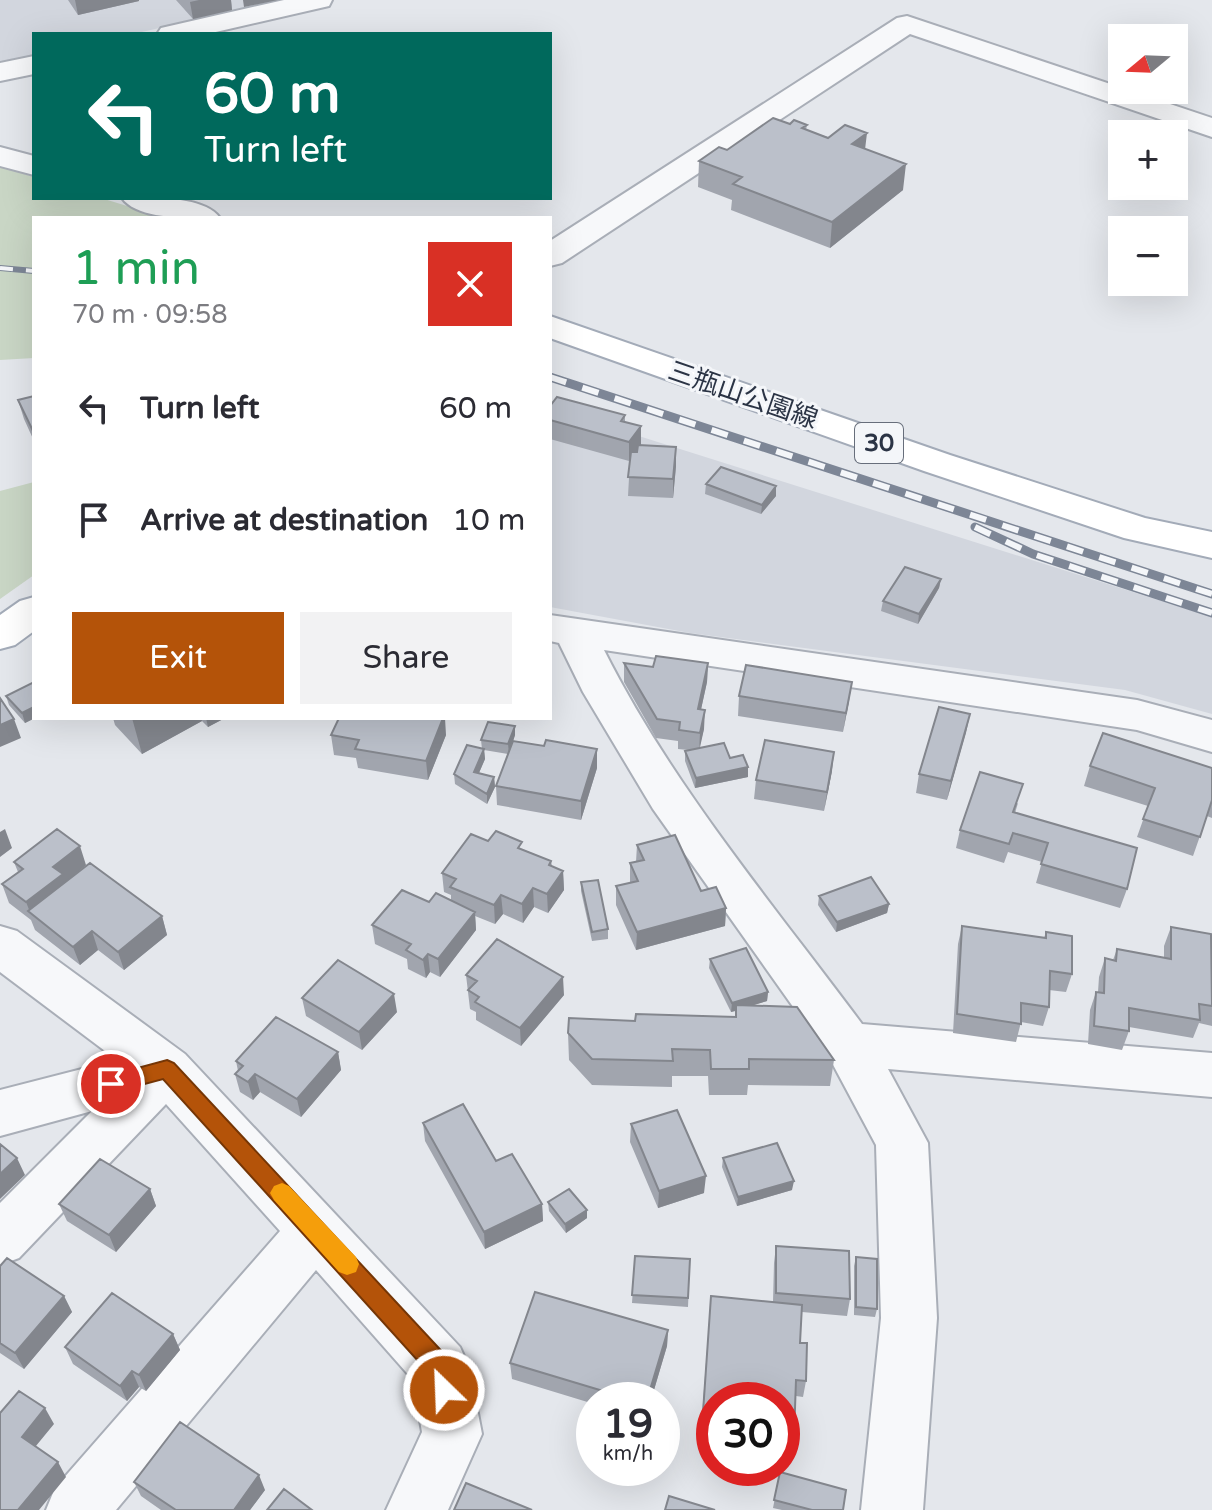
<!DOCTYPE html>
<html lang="en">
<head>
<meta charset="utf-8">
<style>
	:root { --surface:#fff; --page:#f2f2f3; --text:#2b2b33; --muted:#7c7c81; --accent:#b45309 }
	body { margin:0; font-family:"Varela Round","Noto Sans JP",sans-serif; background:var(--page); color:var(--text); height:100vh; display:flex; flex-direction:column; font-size:30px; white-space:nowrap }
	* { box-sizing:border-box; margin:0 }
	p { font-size:26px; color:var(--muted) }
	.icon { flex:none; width:44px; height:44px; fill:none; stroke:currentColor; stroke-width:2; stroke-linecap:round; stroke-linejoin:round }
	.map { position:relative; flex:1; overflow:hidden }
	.side { position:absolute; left:32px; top:216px; width:520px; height:504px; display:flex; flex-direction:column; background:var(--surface); border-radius:0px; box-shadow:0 8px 32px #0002 }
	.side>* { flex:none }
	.hud { position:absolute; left:32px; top:32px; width:520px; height:168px; border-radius:0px; box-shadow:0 8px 32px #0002; background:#00695c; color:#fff; overflow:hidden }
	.needle { width:52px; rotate:251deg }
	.buttons { position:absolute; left:1108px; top:24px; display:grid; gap:16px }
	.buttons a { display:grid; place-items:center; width:80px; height:80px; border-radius:0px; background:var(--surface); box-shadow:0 8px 32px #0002; font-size:40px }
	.speed { position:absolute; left:576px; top:1382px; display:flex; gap:16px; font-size:40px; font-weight:700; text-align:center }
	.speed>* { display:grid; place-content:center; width:104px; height:104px; border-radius:50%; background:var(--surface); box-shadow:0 8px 32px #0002; line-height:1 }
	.speed small { font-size:20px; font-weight:400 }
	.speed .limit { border:12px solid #d22; background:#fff; color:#111 }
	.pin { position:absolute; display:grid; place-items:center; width:68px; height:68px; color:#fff; margin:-34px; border:4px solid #fff; border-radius:50%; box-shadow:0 2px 8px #0007 }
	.me { position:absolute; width:88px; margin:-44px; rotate:336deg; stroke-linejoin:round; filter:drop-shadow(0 0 6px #0008) }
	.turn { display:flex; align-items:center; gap:28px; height:168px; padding:0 40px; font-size:36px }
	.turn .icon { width:104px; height:104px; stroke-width:2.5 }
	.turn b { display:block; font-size:56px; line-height:68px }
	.round { display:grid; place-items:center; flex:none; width:84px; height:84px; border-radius:0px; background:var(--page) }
	.overview { display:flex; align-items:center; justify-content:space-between; height:136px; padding:0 40px }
	h1 { font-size:48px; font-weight:600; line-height:60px; color:#1e9e55 }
	.action { display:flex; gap:16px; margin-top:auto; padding:16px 40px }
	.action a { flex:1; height:92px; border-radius:0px; background:var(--accent); color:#fff; font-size:32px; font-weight:600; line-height:92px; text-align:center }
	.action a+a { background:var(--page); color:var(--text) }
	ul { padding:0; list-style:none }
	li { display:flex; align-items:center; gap:24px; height:112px; padding:0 40px }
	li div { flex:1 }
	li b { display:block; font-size:30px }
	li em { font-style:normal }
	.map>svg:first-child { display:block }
	.built { fill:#d2d6de }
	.green { fill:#c9d6c5 }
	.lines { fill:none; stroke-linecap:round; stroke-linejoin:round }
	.minor-casing { stroke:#a9aeb7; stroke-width:4 }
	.major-casing { stroke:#a3abb8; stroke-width:4 }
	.minor { fill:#f7f8fa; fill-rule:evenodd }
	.major { fill:#fff; fill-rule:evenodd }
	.rail-far1-casing { stroke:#7d8696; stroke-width:6 }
	.rail-casing { stroke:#7d8696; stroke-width:9 }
	.rail-far1 { stroke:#f4f6f9; stroke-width:4; stroke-dasharray:13; stroke-linecap:butt }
	.rail { stroke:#f4f6f9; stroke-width:6; stroke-dasharray:17; stroke-linecap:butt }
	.wall { fill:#a1a5ae }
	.shaded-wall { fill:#83868d }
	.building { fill:#bbc0ca; stroke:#83868d; stroke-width:2 }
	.route { fill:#b45309; stroke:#753606; stroke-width:2 }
	.slow { fill:#f59e0b }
	.labels { text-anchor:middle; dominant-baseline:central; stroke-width:6; stroke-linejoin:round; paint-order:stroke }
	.shield { fill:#f4f6f9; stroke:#676e7b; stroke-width:2 }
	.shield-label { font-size:24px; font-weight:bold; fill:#2b3445 }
	.street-label { font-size:26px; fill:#2b3445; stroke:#f4f6f9 }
</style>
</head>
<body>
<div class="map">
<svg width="1212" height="1510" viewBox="0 0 1212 1510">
	<rect width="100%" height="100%" fill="#e4e7ec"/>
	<path class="built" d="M0 0H283L133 34H34V57L0 64Z
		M550 408 1212 617V714L1125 690 690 633 550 607Z"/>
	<path class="green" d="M0 167 34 177V198H101L166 218H34V358L0 360Z
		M34 482V575L0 599V491Z"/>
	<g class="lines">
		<defs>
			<path id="minor" d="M284 0H332L329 6 207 34H157L161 28Z
				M907 16 1212 118V137L910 34 562 263 550 266V241L897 18Z
				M34 56V74L0 81V63Z
				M0 147 34 156V175L0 166Z
				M122 198C147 198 204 195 220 218 195 218 138 221 122 198Z
				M550 615 1137 700 1212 720V752L1137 730 604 650C672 785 772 903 862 1024L1212 1053V1097L888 1069 928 1143 937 1318 923 1510H861L881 1318 876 1145 830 1059 653 809 583 692 559 643 550 641Z
				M0 926 17 931 185 1054 460 1347 469 1367 482 1434 448 1510H386L422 1432 413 1380 316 1270 116 1510H46L55 1488 280 1231 166 1104 19 1258 0 1265V1203L92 1111 0 1136V1090L117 1060 0 972Z"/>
			<path id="major" d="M550 316 950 455 1145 518 1212 532V558L1124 538 924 471 550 338Z
				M34 597V631L15 645 0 649V615L20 601Z"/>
		</defs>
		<use href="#minor" class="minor-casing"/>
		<use href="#major" class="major-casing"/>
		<use href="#minor" class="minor"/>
		<use href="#major" class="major"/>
		<defs>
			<path id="rail-far1" d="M0 268 34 271"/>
			<path id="rail" d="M550 377 1212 594
				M975 527 1033 554 1212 613"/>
		</defs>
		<use href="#rail-far1" class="rail-far1-casing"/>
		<use href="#rail" class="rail-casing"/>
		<use href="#rail-far1" class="rail-far1"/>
		<use href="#rail" class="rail"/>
	</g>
	<path class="wall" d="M68 0H139V1L78 15Z
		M176 0H231L232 10 193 19Z
		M790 124 807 125 806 130 865 149 903 190 830 248 731 210 732 200 698 187 699 161Z
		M34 396V441L24 419 18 400Z
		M550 406 625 415V422L641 445 676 466 673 498 628 496 630 460 629 461 550 439Z
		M706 484 776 496 761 514 705 494Z
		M941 579 939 588 918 624 881 611 883 601Z
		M624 663 653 667 708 663 707 682 701 709 704 729 699 748 730 758 748 777 695 788 685 761V751L688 750 678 749V741L656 738 624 682Z
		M6 696 34 718H35L25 723 9 705Z
		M739 696 849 701 843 732 738 716Z
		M970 714 947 800 916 793 919 774Z
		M113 718H225L208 727 202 721 142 754 115 725Z
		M515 726V735L513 741 544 746 597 749V768L581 820 497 805 496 786 508 754 484 750 485 759 479 773 494 777 495 787 487 804 455 784 454 774 482 749 481 740Z
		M331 735H446L428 780 358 768 356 758 334 755Z
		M1090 766 1212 768V818L1207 816 1193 856 1137 837 1148 806 1084 786Z
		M832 771 824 811 754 799 756 780Z
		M1018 803 1015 813 1127 889 1120 908 1036 883 1042 862 1008 852 1004 863 956 848 960 830Z
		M488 841 522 849 551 861 552 866 563 871 564 890 548 913 534 907 523 923 503 914 495 924 475 916 476 930 440 977 430 972 426 978 408 969 407 959 375 944 372 925 429 902 451 901V895L444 892 442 873Z
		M637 845 726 908 725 926 636 950 616 905V886L630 883V863L636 862Z
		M14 862 86 865 65 882 162 916 167 935 124 970 98 950 80 965 35 930 31 920 9 903 2 884 18 872Z
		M581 882 608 929V939L592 941 581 891Z
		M819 896 889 904 887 913 836 932 818 905Z
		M962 926 1044 938 1046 932 1072 974 1066 992 1049 990V1007L1043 1026 1021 1022 1016 1042 953 1033 958 944Z
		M1171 927 1212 971V1026L1199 1023 1193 1038 1129 1027V1031L1122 1050 1088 1044 1090 1010 1096 992H1098L1099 977 1105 958 1113 960 1117 949 1164 958V946Z
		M710 959 768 992 767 1001 753 1005 834 1060 830 1086 748 1085 747 1095H709L708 1076H672V1087L592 1085 569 1060 568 1033 635 1021 735 1017 736 1011 731 1012 709 968Z
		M466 975 564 995 521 1046 476 1020V1012L470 1009Z
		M302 998 397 1012 362 1050 306 1016Z
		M338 1052 341 1070 301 1117 260 1092 253 1100 240 1092 235 1074 238 1071 236 1061Z
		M423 1123 496 1161 542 1204 543 1221 485 1249 425 1141Z
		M631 1124 704 1193 658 1208 630 1142Z
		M723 1158 792 1190 737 1206 722 1167Z
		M150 1189 156 1206 116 1252 67 1221 59 1204Z
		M548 1202 587 1210V1218L566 1233 549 1211Z
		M776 1246 850 1299 847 1316 802 1312 800 1343 806 1381 803 1397 796 1396 794 1437 791 1452 782 1451V1400H714V1444L700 1442 711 1296 773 1302 774 1263Z
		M635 1256 690 1259 688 1307 632 1303Z
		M856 1257 877 1309 875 1317 854 1315V1266Z
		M0 1266 64 1296 72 1312 24 1369 0 1353Z
		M668 1330 667 1346 651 1400H594V1404L512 1379 510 1363Z
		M173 1334 180 1350 146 1391 139 1387 127 1401 73 1364 65 1347Z
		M780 1472 843 1510H782L773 1508Z
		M134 1482 265 1490 250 1510H161L141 1496Z"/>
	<path class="shaded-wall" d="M75 0H139V1L78 15Z
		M199 0H231L232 10 193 19 190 2Z
		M243 0H278L244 7Z
		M867 133 864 158 852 144Z
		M906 164 903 190 830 248 832 222Z
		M641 426V445L629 461V442Z
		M676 447V466L673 498V479Z
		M776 486V496L761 514 762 505Z
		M941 579 939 588 918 624 919 614Z
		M708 663 707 682 697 728 698 709Z
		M852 682 849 701 843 732 846 713Z
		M34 707V718H35L25 723 22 713Z
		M705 710 704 729 699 752 700 733Z
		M970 714 966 733 947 800 951 781Z
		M132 718H201L202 721 142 754Z
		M206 718H225L208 727Z
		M443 718H445L446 735 428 780 426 761Z
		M14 719 21 738 0 747V725Z
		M515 726V735L509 754 508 744Z
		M484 749 485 759 475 782 474 772Z
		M597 749V768L581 820V801Z
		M834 752 832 771 824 811 827 792Z
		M748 767V777L695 788 696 778Z
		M494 777 495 787 487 804V794Z
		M5 829 12 848 0 857V832Z
		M80 846 86 865 30 912 26 902 53 867Z
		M563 871 564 890 548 913 547 894Z
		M533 888 534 907 523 923 522 904Z
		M501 895 503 914 495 924 494 905Z
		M889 904 887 913 836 932 837 922Z
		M726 908 725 926 636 950 637 932Z
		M475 912 476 930 440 977 438 959Z
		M162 916 167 935 124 970 118 952Z
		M92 931 98 950 80 965 73 947Z
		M428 954 430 972 426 978 423 960Z
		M563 977 564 995 521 1046 520 1028Z
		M768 992 767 1001 731 1012 732 1003Z
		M394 994 397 1012 362 1050 359 1032Z
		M338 1052 341 1070 301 1117 297 1099Z
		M255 1074 260 1092 253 1100 248 1082Z
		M17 1158 25 1175 0 1199V1174Z
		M706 1176 704 1193 658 1208 659 1191Z
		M794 1181 792 1190 737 1206 738 1197Z
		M150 1189 156 1206 116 1252 109 1235Z
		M542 1204 543 1221 485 1249 484 1232Z
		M587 1210V1218L566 1233 565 1224Z
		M64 1296 72 1312 24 1369 15 1353Z
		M668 1330 667 1346 651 1400H647Z
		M173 1334 180 1350 146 1391 139 1375Z
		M132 1371 139 1387 127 1401 120 1386Z
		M45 1408 54 1424 31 1452 22 1437Z
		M58 1462 66 1477 39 1510H18Z
		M259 1475 265 1490 250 1510H234Z"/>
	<path class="building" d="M773 118 790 124 794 120 807 125 802 128 828 138 845 125 867 133 852 144 906 164 832 222 733 184 742 177 699 161 719 147 727 150Z
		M34 396V433L18 400Z
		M557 397 625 415 621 421 641 426 629 442 550 420V406Z
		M638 445 676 447 673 479 628 477 631 452H637Z
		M721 467 776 486 762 505 706 484Z
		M905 567 941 579 919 614 883 601Z
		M656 656 708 663 698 709 705 710 700 733 679 730 680 722 657 719 624 663 653 667Z
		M746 665 852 682 846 713 739 696Z
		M34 682V707L22 713 6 696Z
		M0 698 14 719 0 725Z
		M939 707 970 714 951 781 919 774Z
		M339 718H443L426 761 355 749 359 740 331 735Z
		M488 722 515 726 508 744 481 740Z
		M1103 733 1212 768V800L1200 837 1143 819 1155 788 1090 766Z
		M546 740 597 749 581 801 496 786 513 741 544 746Z
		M765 740 834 752 827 792 756 780Z
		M724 743 730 758 743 755 748 767 696 778 685 751Z
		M467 745 484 749 474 772 494 777 487 794 454 774Z
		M980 772 1023 784 1013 812 1137 848 1127 889 1041 864 1048 843 1013 833 1009 844 960 830Z
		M57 829 80 846 53 867 63 874 26 902 2 884 23 869 14 862Z
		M496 831 522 842 518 848 551 861 549 865 563 871 547 894 533 888 522 904 501 895 494 905 450 887 456 879 442 873 471 834 488 841Z
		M675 835 701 891 716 887 726 908 637 932 616 886 638 881 630 863 644 860 637 845Z
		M90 863 162 916 118 952 92 931 73 947 28 911Z
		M871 877 889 904 837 922 819 896Z
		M598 880 608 929 592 932 581 882Z
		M402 890 429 902 436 893 475 912 438 959 428 954 423 960 406 950 411 944 372 925Z
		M962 926 1046 938V932L1072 936V974L1050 971 1049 1007 1021 1003V1024L957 1014Z
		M1171 927 1211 934 1212 1006 1199 1004 1200 1020 1129 1008V1031L1094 1026 1096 992 1104 993 1105 958 1116 961 1117 949 1171 959Z
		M497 939 563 977 520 1028 475 1002 479 997 468 990 477 981 466 975Z
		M746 948 768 992 732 1003 710 959Z
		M338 960 394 994 359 1032 302 998Z
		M736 1005 797 1007 834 1060 749 1059V1069H711L710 1050 672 1049 673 1061 592 1059 568 1033 569 1018 635 1021 636 1014 736 1017Z
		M276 1017 338 1052 297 1099 255 1074 248 1082 235 1074 243 1066 236 1061Z
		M463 1104 496 1161 512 1154 542 1204 484 1232 423 1123Z
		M677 1110 706 1176 659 1191 631 1124Z
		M777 1143 794 1181 738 1197 723 1158Z
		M0 1144 17 1158 0 1174Z
		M100 1159 150 1189 109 1235 59 1204Z
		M569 1189 587 1210 565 1224 548 1202Z
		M776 1246 849 1251 850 1299 776 1293Z
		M635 1256 690 1259 688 1298 632 1295Z
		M856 1257 877 1259V1309L856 1307Z
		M7 1258 64 1296 15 1353 0 1343V1266Z
		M535 1292 668 1330 647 1400H633L510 1363Z
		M112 1293 173 1334 139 1375 132 1371 120 1386 65 1347Z
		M711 1296 802 1305 800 1343H807L806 1381 796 1380 794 1437 782 1436V1400H714V1428L702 1427Z
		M19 1391 45 1408 22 1437 58 1462 18 1510H0V1413Z
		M180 1422 259 1475 234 1510H176L134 1482Z
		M780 1472 846 1490 843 1510H812L774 1500Z
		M466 1483 532 1510H454Z
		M284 1489 312 1510H267Z
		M669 1496 715 1510H665Z"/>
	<path class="route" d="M167 1060 174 1063 449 1359 456 1390 453 1398 444 1401 436 1398 429 1373 163 1079 111 1093 104 1090 101 1084 104 1077Z"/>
	<path class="slow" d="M282 1183 289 1186 356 1257 359 1264 356 1272 347 1275 339 1272 274 1200 270 1193 274 1186Z"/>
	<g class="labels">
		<rect class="shield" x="855" y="423" width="48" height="40" rx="6"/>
		<g class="shield-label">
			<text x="879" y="443">30</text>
		</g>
		<g class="street-label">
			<text transform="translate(743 395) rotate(19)">三瓶山公園線</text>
		</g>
	</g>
</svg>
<div class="buttons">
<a><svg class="needle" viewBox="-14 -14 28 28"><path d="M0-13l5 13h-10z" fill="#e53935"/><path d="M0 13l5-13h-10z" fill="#7c7c81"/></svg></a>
<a>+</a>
<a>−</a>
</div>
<div class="speed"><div>19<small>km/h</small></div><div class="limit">30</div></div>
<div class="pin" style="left:111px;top:1084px;background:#d93025"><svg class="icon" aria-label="arrive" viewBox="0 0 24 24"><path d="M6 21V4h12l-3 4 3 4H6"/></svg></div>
<svg class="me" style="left:444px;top:1390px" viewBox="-20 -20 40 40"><circle r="17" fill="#b45309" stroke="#fff" stroke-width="3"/><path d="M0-11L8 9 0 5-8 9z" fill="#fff"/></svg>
<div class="hud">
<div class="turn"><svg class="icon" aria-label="left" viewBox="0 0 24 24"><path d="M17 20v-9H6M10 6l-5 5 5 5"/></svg><div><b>60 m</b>Turn left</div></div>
</div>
<section class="side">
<div class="overview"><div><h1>1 min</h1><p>70 m · 09:58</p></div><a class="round" style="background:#d93025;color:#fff"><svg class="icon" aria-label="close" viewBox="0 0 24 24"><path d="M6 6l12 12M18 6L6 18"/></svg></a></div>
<ul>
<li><svg class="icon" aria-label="left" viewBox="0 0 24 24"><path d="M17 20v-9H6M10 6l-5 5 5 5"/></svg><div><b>Turn left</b></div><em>60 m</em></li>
<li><svg class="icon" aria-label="arrive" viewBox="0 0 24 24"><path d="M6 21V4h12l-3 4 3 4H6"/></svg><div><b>Arrive at destination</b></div><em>10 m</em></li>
</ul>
<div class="action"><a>Exit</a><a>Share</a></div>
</section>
</div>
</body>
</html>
